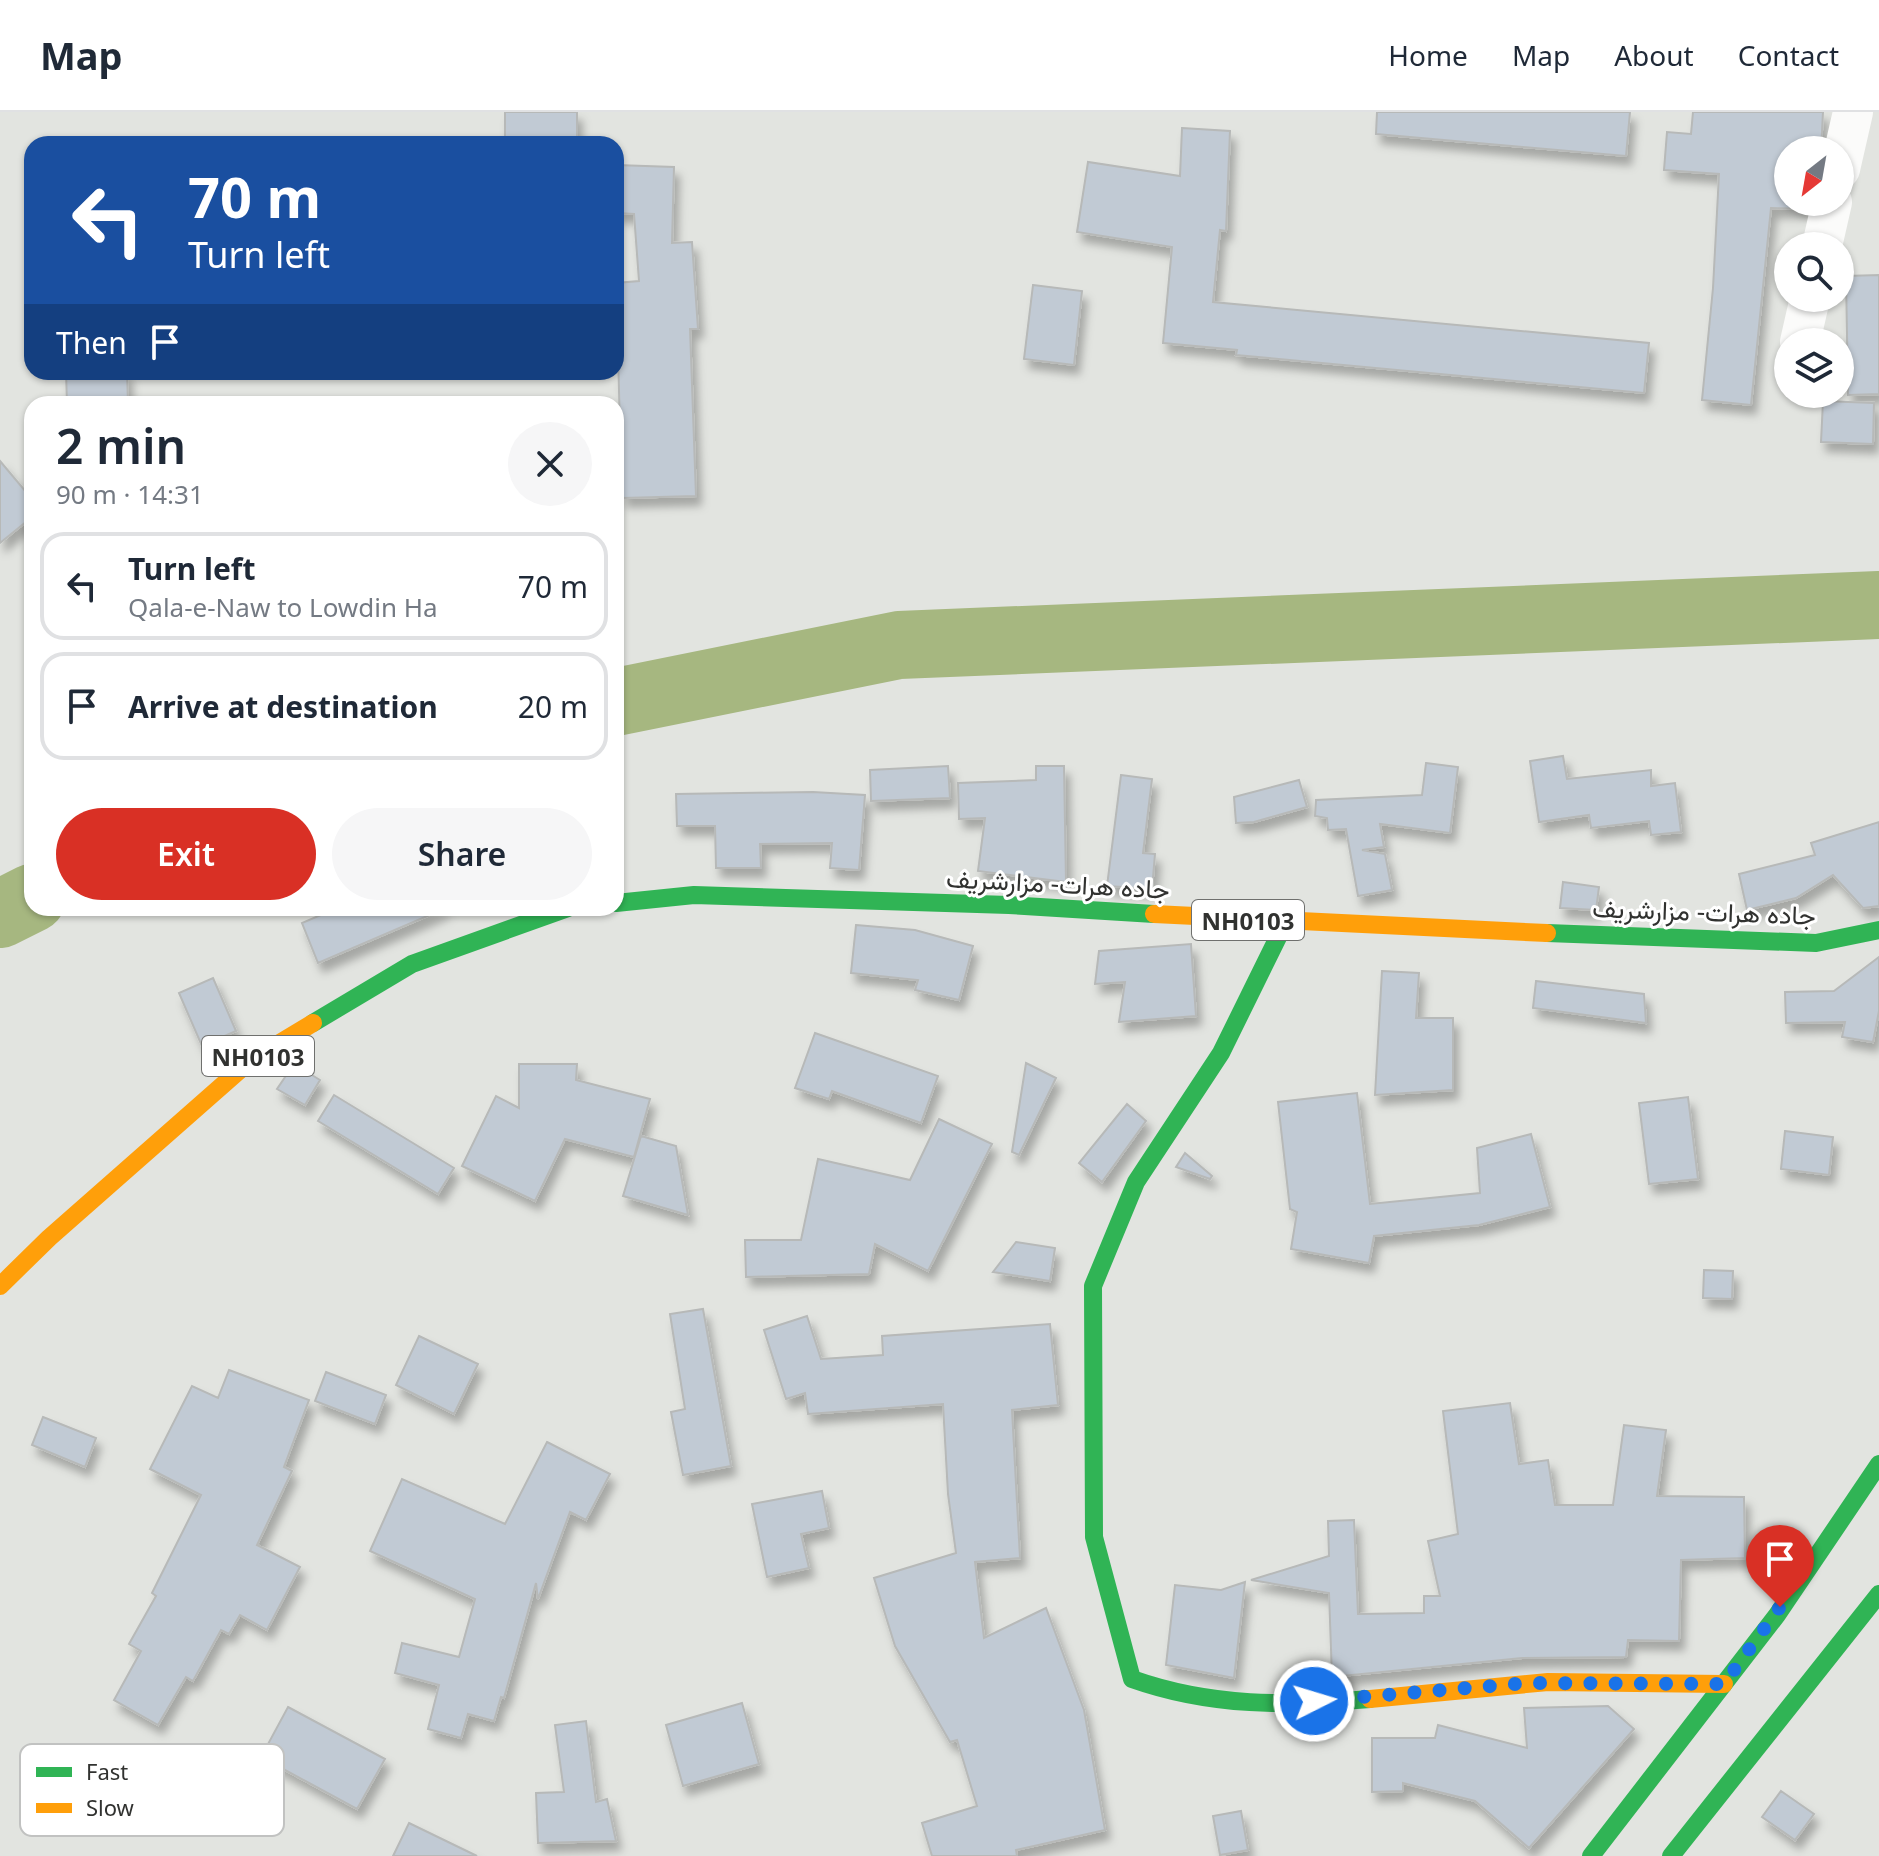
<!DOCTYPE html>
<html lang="en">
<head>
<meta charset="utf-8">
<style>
	:root { --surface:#fff; --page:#f6f6f7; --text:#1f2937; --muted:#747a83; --line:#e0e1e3; --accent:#d93025 }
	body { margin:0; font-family:"Noto Sans",Vazirmatn,sans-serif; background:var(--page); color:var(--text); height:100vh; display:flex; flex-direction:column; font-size:30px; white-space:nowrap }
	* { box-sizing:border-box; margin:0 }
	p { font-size:26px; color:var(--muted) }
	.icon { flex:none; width:44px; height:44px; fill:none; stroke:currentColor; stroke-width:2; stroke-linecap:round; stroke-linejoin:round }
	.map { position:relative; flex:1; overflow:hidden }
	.drawer { position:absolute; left:24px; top:284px; width:600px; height:520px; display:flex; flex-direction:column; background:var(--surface); border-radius:24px; box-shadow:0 2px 6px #0004 }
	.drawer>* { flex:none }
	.guide { position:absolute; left:24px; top:24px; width:600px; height:244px; border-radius:24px; box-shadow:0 2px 6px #0004; background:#1a4fa0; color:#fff; overflow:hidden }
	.needle { width:52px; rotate:211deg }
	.controls { position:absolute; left:1774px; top:24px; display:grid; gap:16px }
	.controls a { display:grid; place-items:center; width:80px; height:80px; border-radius:50%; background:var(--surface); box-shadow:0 2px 6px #0004; font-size:40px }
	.pin { position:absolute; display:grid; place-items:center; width:68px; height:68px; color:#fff; margin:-82px -34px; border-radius:50% 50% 50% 0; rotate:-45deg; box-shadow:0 0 8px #0007 }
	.pin .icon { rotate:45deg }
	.me { position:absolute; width:88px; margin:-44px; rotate:85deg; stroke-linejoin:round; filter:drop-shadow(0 0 6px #0008) }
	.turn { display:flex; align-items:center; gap:28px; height:168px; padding:0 32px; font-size:36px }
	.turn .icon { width:104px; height:104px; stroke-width:2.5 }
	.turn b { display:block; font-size:56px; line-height:68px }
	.then { display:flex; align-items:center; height:76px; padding:0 32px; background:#0003; gap:16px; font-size:30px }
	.round { display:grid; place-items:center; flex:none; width:84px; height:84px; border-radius:42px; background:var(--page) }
	.summary { display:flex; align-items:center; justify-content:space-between; height:136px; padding:0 32px }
	h1 { font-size:48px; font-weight:600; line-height:60px }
	.action { display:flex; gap:16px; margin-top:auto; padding:16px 32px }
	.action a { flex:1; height:92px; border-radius:48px; background:var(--accent); color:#fff; font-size:32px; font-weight:600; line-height:92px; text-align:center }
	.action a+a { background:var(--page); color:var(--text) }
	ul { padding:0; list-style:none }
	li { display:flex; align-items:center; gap:24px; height:108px; margin:0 16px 12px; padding:0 16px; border:4px solid var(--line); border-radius:24px }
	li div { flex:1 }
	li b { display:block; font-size:30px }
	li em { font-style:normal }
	header { display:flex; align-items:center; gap:48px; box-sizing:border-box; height:112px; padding:0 40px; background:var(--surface); border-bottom:2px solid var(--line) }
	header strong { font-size:38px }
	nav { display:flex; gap:44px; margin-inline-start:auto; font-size:28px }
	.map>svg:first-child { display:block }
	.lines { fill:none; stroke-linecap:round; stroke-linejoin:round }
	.river { stroke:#a6b780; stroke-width:68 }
	.building { fill:#c1cad4; stroke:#b7b9b8; stroke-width:2; filter:url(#shadow) }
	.street { stroke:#fbfbfa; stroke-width:40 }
	.fast { stroke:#30b455; stroke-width:18 }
	.slow { stroke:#ff9f0a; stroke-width:18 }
	.route { stroke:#1a73e8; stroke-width:14; stroke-dasharray:0 25.2 }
	.labels { text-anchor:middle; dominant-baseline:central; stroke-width:6; stroke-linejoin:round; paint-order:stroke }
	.shield { fill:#fff; stroke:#6f706e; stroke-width:2 }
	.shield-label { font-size:24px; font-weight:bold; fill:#313230 }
	.street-label { font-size:26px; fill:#313230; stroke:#fff }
	.key { fill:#fff; stroke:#c1c2c1; stroke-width:2 }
	.key-label { font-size:22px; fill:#313230 }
</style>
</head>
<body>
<header>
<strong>Map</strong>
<nav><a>Home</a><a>Map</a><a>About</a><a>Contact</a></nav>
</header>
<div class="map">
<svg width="1879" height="1744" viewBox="0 0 1879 1744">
	<defs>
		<filter id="shadow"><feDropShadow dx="5" dy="9" stdDeviation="4" flood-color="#0004"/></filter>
	</defs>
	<rect width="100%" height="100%" fill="#e2e4e0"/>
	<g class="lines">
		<path class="river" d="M616 590 899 533 1879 493
			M0 802 32 786"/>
	</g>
	<path class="building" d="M505 0H577V32H505Z
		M1377 0H1630L1626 44 1376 22Z
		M1693 0H1823L1821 38H1788V90H1808L1807 97 1771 96 1751 293 1702 288 1713 176 1719 62 1664 58 1667 20 1691 22Z
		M1182 16 1230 19 1226 119 1220 118 1213 190 1649 231 1644 281 1236 243 1237 238 1163 231 1172 135 1077 120 1088 50 1180 64Z
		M616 53 674 55 672 131 692 130 698 217H690L696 384 622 386 616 171 639 169 634 102 616 101Z
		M1879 163V282L1848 283 1846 164Z
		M1033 173 1082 179 1074 253 1024 247Z
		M66 260H127L128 292H67Z
		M1823 289 1874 291 1873 332 1821 330Z
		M0 349 32 387V405L0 431Z
		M1563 644 1567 667 1651 658V674L1675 671 1681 720 1651 723 1649 709 1591 716 1589 703 1539 710 1530 649Z
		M1426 651 1458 655 1450 721 1380 712 1384 735 1362 738 1385 742 1392 778 1358 784 1346 717 1328 718 1327 706 1315 704 1316 688 1422 683Z
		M948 654 950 686 871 689 870 658Z
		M1036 654H1064L1066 770 978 759 985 706 959 707 958 671 1036 668Z
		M1121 663 1152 667 1143 741 1155 742 1152 777 1107 774Z
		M1299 668 1307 695 1254 710 1236 711 1234 685Z
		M813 680 865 683 859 758 830 756 832 731 760 732 761 756H716L715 714H677L676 682Z
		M1879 710V794L1863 796 1833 763 1796 786 1747 798 1739 762 1815 743 1811 731Z
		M1563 770 1599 775 1596 798 1560 796Z
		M337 796H446L318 851 302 811Z
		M856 813 915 818 973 834 959 888 915 878 918 868 851 861Z
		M1191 832 1196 904 1119 910 1125 870 1095 872 1099 839Z
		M1879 845V899L1873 930 1842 925 1845 910 1786 911 1785 880 1834 879Z
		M1382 859 1419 861 1416 906H1453V978L1375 983Z
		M213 866 236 919 202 934 179 881Z
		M1536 869 1644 882 1646 911 1533 896Z
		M815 921 938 964 921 1011 832 979 829 987 795 976Z
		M1026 951 1056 966 1019 1043 1012 1040Z
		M294 952 320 968 305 993 277 977Z
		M519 952H577L576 968 650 987 634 1045 565 1027 535 1089 462 1054 496 984 519 996Z
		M1357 981 1370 1092 1480 1081 1477 1036 1531 1022 1550 1095 1479 1113 1374 1124 1369 1151 1291 1137 1297 1100 1290 1097 1278 990Z
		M334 983 454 1056 438 1082 318 1009Z
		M1688 985 1698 1067 1649 1072 1639 991Z
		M1127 992 1146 1009 1102 1070 1079 1051Z
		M939 1007 992 1032 928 1159 875 1132 869 1162 746 1165 745 1128H801L818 1047 910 1068Z
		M1785 1019 1833 1025 1829 1063 1781 1057Z
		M641 1024 676 1034 688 1103 623 1084Z
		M1185 1041 1212 1064 1210 1067 1176 1055Z
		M1016 1130 1055 1136 1050 1169 993 1160Z
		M1704 1158 1733 1159 1732 1187 1703 1186Z
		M703 1197 731 1354 683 1363 671 1300 685 1297 670 1202Z
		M807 1204 821 1247 883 1243 882 1224 1050 1212 1058 1293 1012 1298 1020 1446 975 1450 984 1526 1046 1496 1084 1598 1105 1718 1016 1738 1017 1744H932L922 1711 977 1694 957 1628 950 1630 895 1534 874 1466 956 1441 948 1382 943 1292 808 1302 805 1281 786 1287 764 1218Z
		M419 1224 478 1252 454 1302 396 1273Z
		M229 1258 309 1288 284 1355 292 1359 257 1433 300 1455 267 1518 240 1503 229 1522 221 1518 193 1569 186 1565 158 1613 114 1588 141 1539 129 1532 156 1484 152 1481 201 1383 150 1357 192 1274 218 1286Z
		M326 1260 386 1283 375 1312 315 1289Z
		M1510 1291 1519 1352 1548 1348 1555 1393H1613L1624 1313 1666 1318 1657 1384 1744 1385 1745 1446 1681 1448 1679 1529 1628 1528 1626 1545 1522 1546 1332 1565 1329 1481 1251 1468 1329 1444 1328 1409 1354 1408 1358 1502 1424 1501V1484H1440L1428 1429 1458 1422 1443 1299Z
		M43 1305 96 1326 85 1355 32 1333Z
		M547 1330 610 1362 586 1408 570 1400 538 1487 536 1471 504 1586 501 1585 494 1609 468 1602 461 1626 428 1617 439 1573 395 1561 402 1531 459 1545 475 1487 370 1439 402 1367 505 1412Z
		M822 1379 829 1416 801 1422 809 1456 767 1465 752 1392Z
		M1245 1470 1234 1566 1166 1553 1175 1473 1221 1478Z
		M742 1591 759 1652 683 1674 666 1613Z
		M1608 1594 1634 1617 1529 1736 1475 1689 1403 1671V1679L1372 1680V1626H1435L1438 1613 1527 1636 1524 1596Z
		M288 1595 385 1647 357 1697 261 1645Z
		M586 1609 596 1690 607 1687 616 1729 538 1731 536 1681 564 1680 555 1613Z
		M1781 1679 1814 1702 1795 1728 1762 1705Z
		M1241 1699 1248 1738 1220 1743 1213 1704Z
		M409 1711 477 1744H393Z"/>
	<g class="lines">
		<path class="street" d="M1840 57 1853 0
			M1822 134 1832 90
			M1800 230 1810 186"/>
		<path class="fast" d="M616 791 694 783 1009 793 1154 802
			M1285 811 1221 941 1136 1070 1093 1174 1094 1425 1132 1567C1211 1595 1288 1594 1370 1587
			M1547 821 1816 831 1879 818
			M313 911 412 852 568 796
			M1591 1744 1777 1503 1879 1352
			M1671 1744 1879 1482"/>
		<path class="slow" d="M1154 802 1547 821
			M0 1174 49 1126 250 949 313 911
			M1370 1587 1548 1570 1724 1572"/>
	</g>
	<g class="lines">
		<path class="route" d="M1314 1589 1527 1571 1724 1572 1780 1495"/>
	</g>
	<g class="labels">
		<g class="shield">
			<rect x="1192" y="788" width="112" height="40" rx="6"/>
			<rect x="202" y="924" width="112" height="40" rx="6"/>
		</g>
		<g class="shield-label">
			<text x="1248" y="808">NH0103</text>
			<text x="258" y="944">NH0103</text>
		</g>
		<g class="street-label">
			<text transform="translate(1058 771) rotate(3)">جاده هرات- مزارشریف</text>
			<text transform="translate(1704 799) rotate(2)">جاده هرات- مزارشریف</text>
		</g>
	</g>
	<rect x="20" y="1632" width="264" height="92" rx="12" class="key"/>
	<rect x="36" y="1655" width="36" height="10" fill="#30b455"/>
	<rect x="36" y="1691" width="36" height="10" fill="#ff9f0a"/>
	<g class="key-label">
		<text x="86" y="1668">Fast</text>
		<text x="86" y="1704">Slow</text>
	</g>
</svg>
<div class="controls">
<a><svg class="needle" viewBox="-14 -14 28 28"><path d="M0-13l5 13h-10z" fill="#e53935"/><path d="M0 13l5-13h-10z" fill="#747a83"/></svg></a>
<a><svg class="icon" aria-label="search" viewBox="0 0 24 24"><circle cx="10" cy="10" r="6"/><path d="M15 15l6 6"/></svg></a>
<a><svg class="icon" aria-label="layers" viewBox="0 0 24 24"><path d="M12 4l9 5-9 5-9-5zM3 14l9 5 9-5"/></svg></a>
</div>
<div class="pin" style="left:1780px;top:1495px;background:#d93025"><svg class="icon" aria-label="arrive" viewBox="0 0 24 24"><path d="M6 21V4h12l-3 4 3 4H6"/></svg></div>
<svg class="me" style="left:1314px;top:1589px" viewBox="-20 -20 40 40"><circle r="17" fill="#1a73e8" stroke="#fff" stroke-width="3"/><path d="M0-11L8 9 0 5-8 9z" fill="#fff"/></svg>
<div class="guide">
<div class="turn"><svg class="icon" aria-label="left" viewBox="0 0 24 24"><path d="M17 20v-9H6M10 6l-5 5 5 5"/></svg><div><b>70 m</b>Turn left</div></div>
<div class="then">Then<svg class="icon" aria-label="arrive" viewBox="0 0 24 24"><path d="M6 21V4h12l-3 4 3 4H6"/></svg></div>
</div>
<section class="drawer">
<div class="summary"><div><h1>2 min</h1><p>90 m · 14:31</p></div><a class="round"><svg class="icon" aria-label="close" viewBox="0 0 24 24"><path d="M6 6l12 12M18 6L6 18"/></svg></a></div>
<ul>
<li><svg class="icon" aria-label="left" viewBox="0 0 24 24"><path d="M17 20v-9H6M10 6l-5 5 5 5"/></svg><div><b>Turn left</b><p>Qala-e-Naw to Lowdin Ha</p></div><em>70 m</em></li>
<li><svg class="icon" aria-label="arrive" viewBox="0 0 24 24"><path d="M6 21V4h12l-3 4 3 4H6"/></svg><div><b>Arrive at destination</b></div><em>20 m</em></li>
</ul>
<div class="action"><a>Exit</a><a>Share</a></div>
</section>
</div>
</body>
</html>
